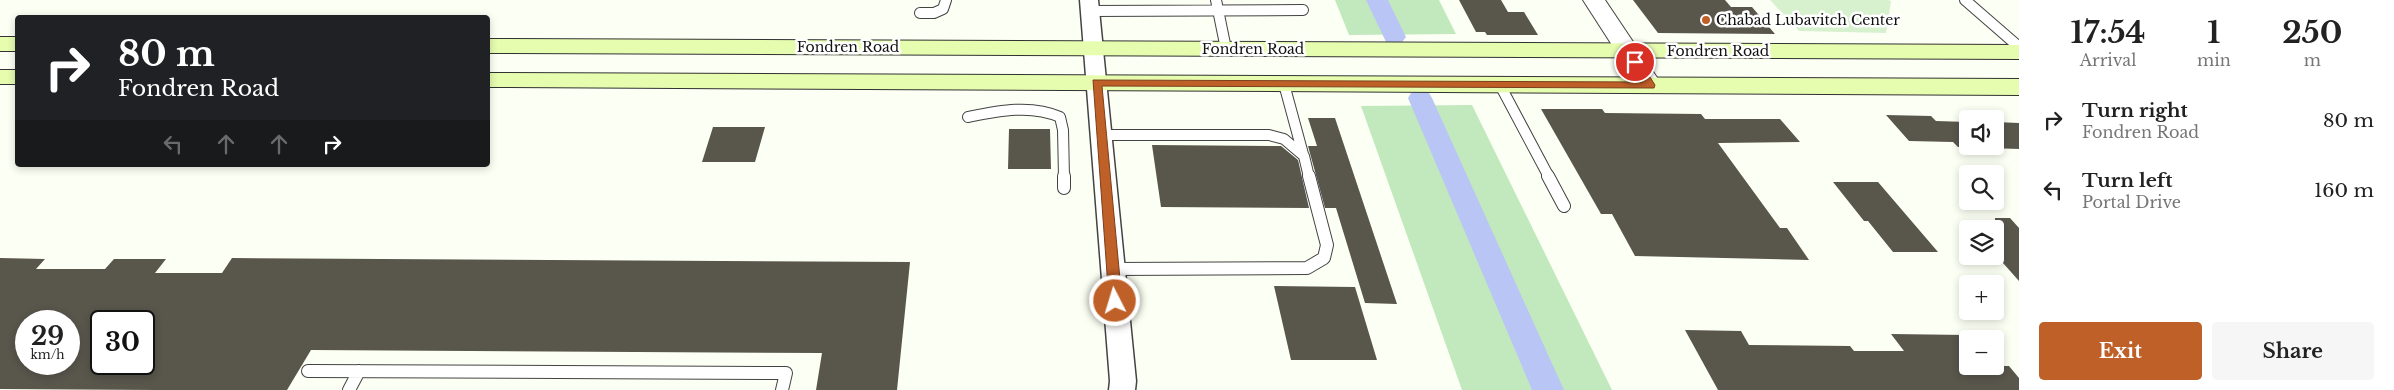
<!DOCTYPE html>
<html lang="en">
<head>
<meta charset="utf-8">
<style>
	:root { --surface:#fff; --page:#f6f6f6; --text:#222; --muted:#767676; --accent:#bf6029 }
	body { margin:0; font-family:"Libre Baskerville",serif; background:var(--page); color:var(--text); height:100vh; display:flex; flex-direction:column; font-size:19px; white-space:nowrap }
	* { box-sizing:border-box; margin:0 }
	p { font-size:16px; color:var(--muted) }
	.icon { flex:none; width:28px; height:28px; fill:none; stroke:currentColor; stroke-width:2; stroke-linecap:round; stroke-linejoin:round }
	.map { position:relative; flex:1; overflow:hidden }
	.side { display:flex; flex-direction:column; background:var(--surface); width:375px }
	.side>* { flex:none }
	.banner { position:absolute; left:15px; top:15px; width:475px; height:152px; border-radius:5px; box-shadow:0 2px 8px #0003; background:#202124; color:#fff; overflow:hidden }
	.buttons { position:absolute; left:1959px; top:110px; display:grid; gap:10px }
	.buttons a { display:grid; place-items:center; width:45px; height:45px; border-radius:5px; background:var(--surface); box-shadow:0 2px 8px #0003; font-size:25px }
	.speed { position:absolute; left:15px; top:310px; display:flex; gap:10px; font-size:25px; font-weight:700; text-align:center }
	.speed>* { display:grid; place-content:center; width:65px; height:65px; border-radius:50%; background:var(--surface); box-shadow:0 2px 8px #0003; line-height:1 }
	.speed small { font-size:12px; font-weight:400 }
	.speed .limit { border:2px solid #111; border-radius:8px; background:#fff; color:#111 }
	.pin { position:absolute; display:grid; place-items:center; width:42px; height:42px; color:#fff; margin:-21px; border:2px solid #fff; border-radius:50%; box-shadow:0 1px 5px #0007 }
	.me { position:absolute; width:55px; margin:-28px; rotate:355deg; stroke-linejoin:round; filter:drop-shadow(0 0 4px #0008) }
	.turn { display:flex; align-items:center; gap:18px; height:105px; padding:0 20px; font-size:22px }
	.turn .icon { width:65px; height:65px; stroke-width:2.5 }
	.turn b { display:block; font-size:35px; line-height:42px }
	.lanes { display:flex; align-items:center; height:48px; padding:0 20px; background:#0003; justify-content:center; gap:25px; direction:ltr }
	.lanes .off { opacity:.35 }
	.eta { display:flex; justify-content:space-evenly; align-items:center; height:85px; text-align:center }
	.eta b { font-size:30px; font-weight:700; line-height:35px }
	.action { display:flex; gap:10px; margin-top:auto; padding:10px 20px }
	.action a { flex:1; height:58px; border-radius:5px; background:var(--accent); color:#fff; font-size:20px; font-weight:700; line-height:58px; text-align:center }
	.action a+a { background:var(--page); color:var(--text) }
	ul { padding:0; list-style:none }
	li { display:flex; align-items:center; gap:15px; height:70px; padding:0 20px }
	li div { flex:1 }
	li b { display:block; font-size:19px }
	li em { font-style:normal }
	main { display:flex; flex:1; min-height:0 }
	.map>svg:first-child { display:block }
	.green { fill:#c2e9bd }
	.pitch { fill:#d7f1ce }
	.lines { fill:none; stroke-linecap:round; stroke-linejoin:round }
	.canal { fill:#b9c6f5; fill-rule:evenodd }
	.building { fill:#59564c; fill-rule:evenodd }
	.service-far1-casing { stroke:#434343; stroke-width:12 }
	.service-casing { stroke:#434343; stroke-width:14 }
	.minor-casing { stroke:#434343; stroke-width:3 }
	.tertiary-casing { stroke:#434343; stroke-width:2 }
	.secondary-casing { stroke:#323232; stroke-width:2 }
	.service-far1 { stroke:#fff; stroke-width:10 }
	.service { stroke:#fff; stroke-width:12 }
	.minor { fill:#fff; fill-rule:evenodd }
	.tertiary { fill:#fff; fill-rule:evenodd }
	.secondary { fill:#e6fdb0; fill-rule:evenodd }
	.route { fill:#bf6029; stroke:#7c3e1b }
	.poi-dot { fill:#bf6029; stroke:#fff; stroke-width:2 }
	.labels { text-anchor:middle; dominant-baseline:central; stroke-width:5; stroke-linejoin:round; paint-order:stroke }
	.poi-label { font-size:14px; fill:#101010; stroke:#fff; text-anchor:start }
	.street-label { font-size:14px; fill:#101010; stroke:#fff }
</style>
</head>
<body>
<main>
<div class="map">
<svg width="2019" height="390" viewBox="0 0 2019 390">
	<rect width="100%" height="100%" fill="#fcfff3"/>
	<path class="green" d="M1335 0H1439L1456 34 1349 35Z
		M1472 105 1612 390H1462L1361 106Z"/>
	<path class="pitch" d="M1770 0H1888L1891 1 1886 33 1799 31Z"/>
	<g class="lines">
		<path class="canal" d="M1366 0H1388L1406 37 1402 42 1394 44 1386 42Z
			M1420 90 1429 93 1432 98 1564 390H1532L1408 98 1411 93Z"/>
	</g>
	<path class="building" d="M1459 0H1501L1508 12H1524L1538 35H1487L1485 32H1476Z
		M1633 0H1725L1731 7H1752L1775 34 1658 33Z
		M1541 109H1602L1605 113 1701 114 1705 119H1780L1800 142 1718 143 1780 228H1787L1809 260 1635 256 1612 214H1601Z
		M1886 115 1931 116 1936 121 1968 122V146H1995V122L2019 123V149L1958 147 1953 142 1909 141Z
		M1308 118H1335L1397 304 1365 303 1336 208H1325L1308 146H1317Z
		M713 127H765L755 162H702Z
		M1009 129H1050L1051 169H1008Z
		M1152 145 1281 146 1298 160 1309 208 1161 207Z
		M1833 182H1878L1938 252H1893L1868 221H1864Z
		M1995 218H2010L2019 228V281L1995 254Z
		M0 258 45 259 36 269H105L114 259H166L155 273H222L232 258 910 262 897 390H816L822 353 311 350 287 390H157L0 389ZM26 321H69V364H26ZM101 321H144V364H101Z
		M1274 286 1355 287 1377 360H1291Z
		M1685 330 1741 331 1749 345 1850 346 1854 351H1904L1891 334 1968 335 1971 339H1968V366H2009L2019 378V390H1718Z"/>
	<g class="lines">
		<defs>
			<path id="service-far1" d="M1216 0 1226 49
				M1965 0 2019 47
				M1090 11 1303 10
				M920 13H934L943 9 946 0
				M1284 84 1303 154
				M1500 85 1549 177
				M968 117C998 111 1031 104 1060 117L1063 130 1064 177
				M1101 135H1269L1284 139 1304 156 1309 177"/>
			<path id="service" d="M1064 176V188
				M1548 176 1564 206
				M1112 269 1307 268 1324 258 1327 245 1309 176
				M308 371 786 373 782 390
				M349 390 359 371"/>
			<path id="minor" d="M1080 0H1098L1136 381 1135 390H1109L1110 381Z"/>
			<path id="tertiary" d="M1583 0H1605L1662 85 1659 90 1650 92 1641 90Z"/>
			<path id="secondary" d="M0 37H18V51H0Z
				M488 39 2019 45V59L488 53Z
				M0 70H18V84H0Z
				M488 73 2019 79V95L488 87Z"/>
		</defs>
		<use href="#service-far1" class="service-far1-casing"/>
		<use href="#service" class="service-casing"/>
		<use href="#minor" class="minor-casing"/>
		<use href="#tertiary" class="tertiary-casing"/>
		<use href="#secondary" class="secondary-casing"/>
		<use href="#service-far1" class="service-far1"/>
		<use href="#service" class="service"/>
		<use href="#minor" class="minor"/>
		<use href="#tertiary" class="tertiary"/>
		<use href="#secondary" class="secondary"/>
	</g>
	<path class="route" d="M1635 59 1639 60 1655 85 1654 88 1102 86 1122 301 1115 306 1109 301 1093 80 1643 82 1630 62Z"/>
	<circle class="poi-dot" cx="1706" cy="20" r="5"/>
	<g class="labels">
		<g class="poi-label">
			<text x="1716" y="20">Chabad Lubavitch Center</text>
		</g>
		<g class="street-label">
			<text x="848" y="47">Fondren Road</text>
			<text x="1253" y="49">Fondren Road</text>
			<text x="1718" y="51">Fondren Road</text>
		</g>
	</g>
</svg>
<div class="buttons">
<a><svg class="icon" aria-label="sound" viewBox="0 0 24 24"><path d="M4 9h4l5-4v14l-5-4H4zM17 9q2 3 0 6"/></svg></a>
<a><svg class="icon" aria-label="search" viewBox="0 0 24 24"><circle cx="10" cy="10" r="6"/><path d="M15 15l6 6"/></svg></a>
<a><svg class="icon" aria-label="layers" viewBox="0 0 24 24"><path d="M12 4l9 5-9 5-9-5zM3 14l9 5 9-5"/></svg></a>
<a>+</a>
<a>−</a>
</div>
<div class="speed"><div>29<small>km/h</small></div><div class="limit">30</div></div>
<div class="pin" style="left:1635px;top:62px;background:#d93025"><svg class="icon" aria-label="arrive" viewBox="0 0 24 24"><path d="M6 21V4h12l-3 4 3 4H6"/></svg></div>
<svg class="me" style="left:1115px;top:301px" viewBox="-20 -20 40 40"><circle r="17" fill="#bf6029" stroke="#fff" stroke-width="3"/><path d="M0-11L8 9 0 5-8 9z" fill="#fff"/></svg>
<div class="banner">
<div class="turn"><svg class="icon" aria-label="right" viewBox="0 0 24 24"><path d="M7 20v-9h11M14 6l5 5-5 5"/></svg><div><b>80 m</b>Fondren Road</div></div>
<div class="lanes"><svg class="icon off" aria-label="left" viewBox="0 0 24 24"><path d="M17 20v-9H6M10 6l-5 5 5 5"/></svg><svg class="icon off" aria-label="ahead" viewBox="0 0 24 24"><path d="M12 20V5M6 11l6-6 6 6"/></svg><svg class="icon off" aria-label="ahead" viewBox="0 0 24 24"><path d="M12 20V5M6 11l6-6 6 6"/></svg><svg class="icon" aria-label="right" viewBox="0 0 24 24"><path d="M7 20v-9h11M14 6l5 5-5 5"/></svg></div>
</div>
</div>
<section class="side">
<div class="eta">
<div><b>17:54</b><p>Arrival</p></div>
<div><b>1</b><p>min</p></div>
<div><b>250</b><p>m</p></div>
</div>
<ul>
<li><svg class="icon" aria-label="right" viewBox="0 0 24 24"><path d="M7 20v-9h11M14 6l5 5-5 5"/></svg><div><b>Turn right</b><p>Fondren Road</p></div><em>80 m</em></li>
<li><svg class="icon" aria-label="left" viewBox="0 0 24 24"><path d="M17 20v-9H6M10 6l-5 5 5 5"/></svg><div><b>Turn left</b><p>Portal Drive</p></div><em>160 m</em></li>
</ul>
<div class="action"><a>Exit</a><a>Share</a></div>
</section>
</main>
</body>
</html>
